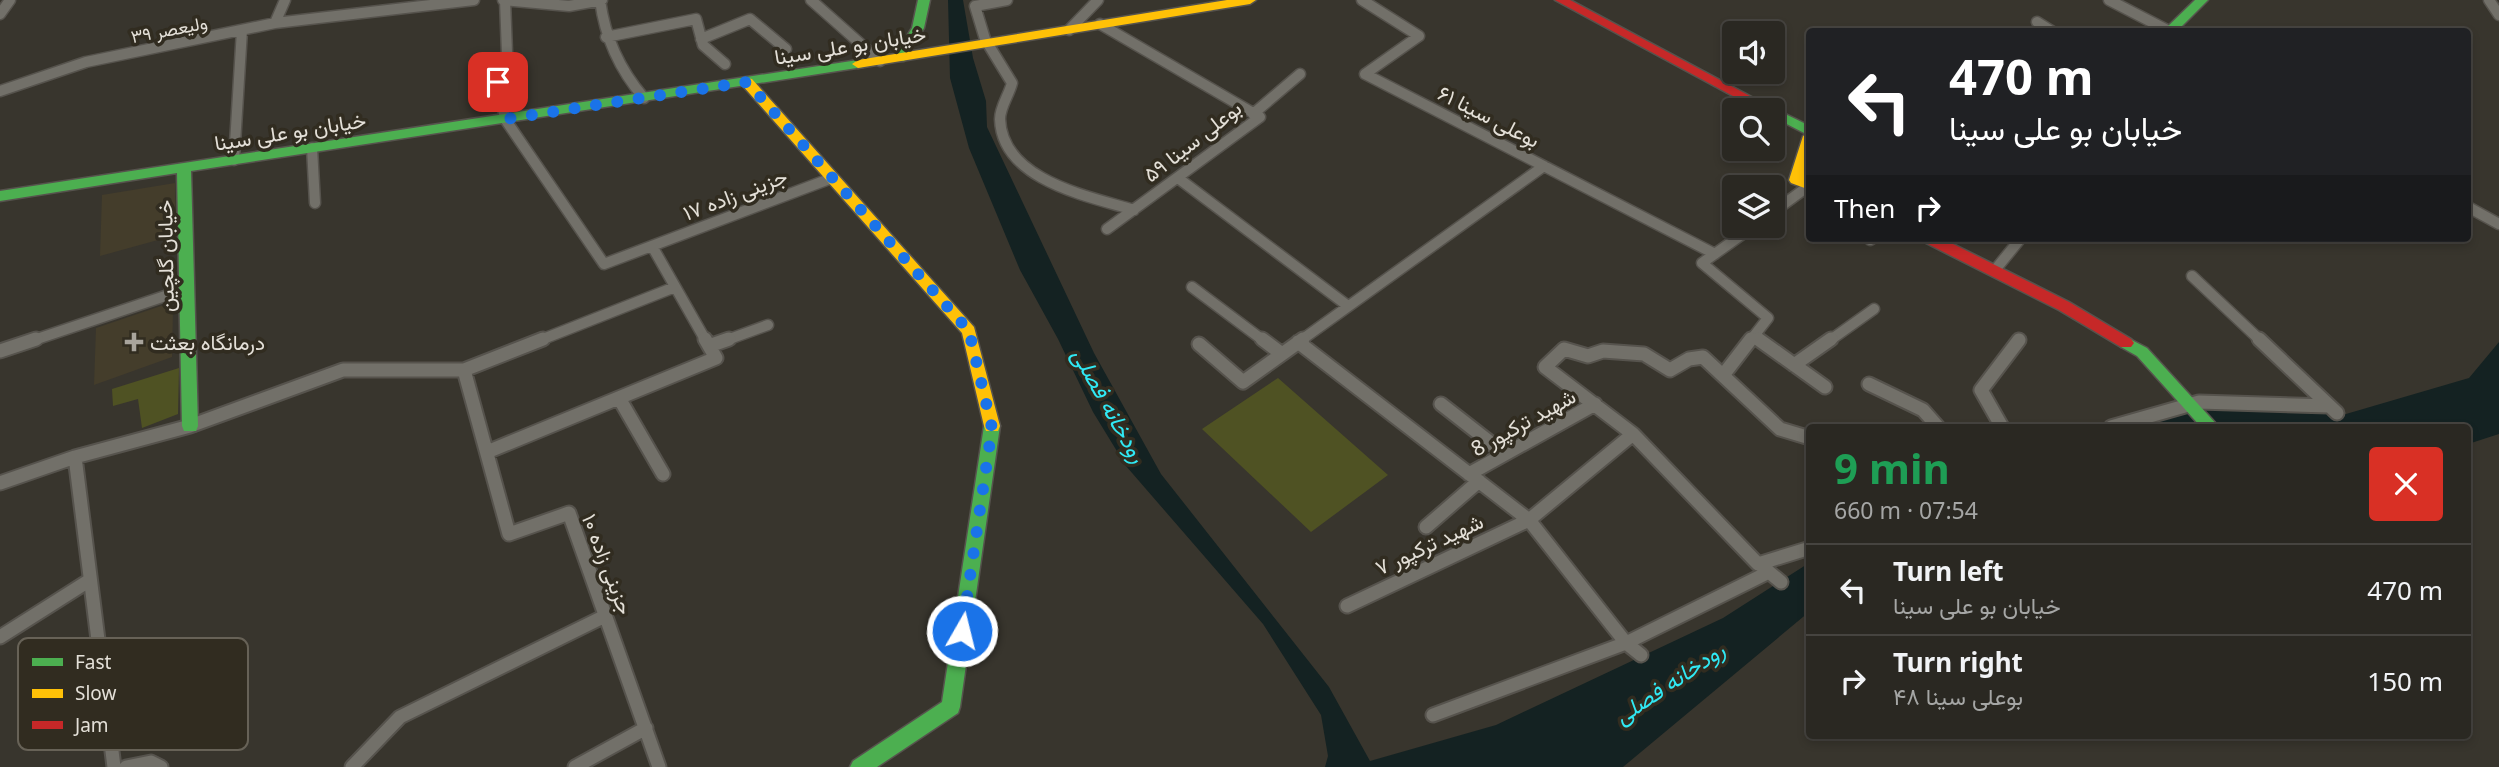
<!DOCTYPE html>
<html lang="en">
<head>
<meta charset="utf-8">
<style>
	:root { --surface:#2a2822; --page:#32302a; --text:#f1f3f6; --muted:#a5a6a5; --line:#464440 }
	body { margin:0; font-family:"Noto Sans",Vazirmatn,sans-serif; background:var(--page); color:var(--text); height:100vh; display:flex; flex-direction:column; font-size:26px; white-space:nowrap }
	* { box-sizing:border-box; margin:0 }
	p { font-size:23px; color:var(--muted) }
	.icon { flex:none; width:38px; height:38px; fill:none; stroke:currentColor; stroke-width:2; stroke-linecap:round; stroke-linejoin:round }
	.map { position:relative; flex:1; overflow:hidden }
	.side { position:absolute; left:1806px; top:424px; width:665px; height:315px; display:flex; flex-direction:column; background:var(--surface); border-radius:7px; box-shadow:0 4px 10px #0003,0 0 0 2px var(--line) }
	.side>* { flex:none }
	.hud { position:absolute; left:1806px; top:28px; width:665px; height:214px; border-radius:7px; box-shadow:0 4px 10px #0003,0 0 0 2px var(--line); background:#202124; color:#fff; overflow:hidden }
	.controls { position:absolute; left:1722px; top:21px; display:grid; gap:14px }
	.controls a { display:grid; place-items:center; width:63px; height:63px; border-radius:7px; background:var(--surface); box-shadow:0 4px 10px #0003,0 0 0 2px var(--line); font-size:35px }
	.pin { position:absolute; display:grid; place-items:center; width:60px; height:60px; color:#fff; margin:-30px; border-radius:14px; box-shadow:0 4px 10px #0006 }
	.me { position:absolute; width:77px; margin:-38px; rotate:8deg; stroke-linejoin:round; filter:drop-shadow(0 0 5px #0008) }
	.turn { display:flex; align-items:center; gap:24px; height:147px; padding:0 28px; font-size:32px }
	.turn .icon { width:91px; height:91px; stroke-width:2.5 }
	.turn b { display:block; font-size:49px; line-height:60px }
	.then { display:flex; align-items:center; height:66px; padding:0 28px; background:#0003; gap:14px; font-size:26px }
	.round { display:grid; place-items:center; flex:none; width:74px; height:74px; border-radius:7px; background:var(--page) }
	.headline { display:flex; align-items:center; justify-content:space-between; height:119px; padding:0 28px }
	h1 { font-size:42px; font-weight:700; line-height:52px; color:#1e9e55 }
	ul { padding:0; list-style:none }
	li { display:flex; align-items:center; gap:21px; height:91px; padding:0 28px; border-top:2px solid var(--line) }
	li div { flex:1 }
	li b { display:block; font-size:26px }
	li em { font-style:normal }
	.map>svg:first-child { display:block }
	.built { fill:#443d2b }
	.green { fill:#4f5223 }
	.water { fill:#142222 }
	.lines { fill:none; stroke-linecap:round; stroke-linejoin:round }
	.street-far1-casing { stroke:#56534d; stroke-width:13 }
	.street-casing { stroke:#56534d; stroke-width:17 }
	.fast-casing { stroke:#56534d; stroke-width:3 }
	.slow-casing { stroke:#56534d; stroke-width:3 }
	.jam-casing { stroke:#56534d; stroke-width:3 }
	.street-far1 { stroke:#727069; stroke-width:10 }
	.street { stroke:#727069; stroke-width:13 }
	.fast { fill:#4caf50; fill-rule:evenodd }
	.slow { fill:#ffc107; fill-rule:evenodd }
	.jam { fill:#c62828; fill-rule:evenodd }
	.route { stroke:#1a73e8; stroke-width:12; stroke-dasharray:0 21.6 }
	.poi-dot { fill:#a8a49c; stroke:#312c20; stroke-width:2.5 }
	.labels { text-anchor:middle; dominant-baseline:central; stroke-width:7; stroke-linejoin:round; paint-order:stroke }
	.far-street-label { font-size:18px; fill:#e4e0d8; stroke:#312c20 }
	.street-label { font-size:21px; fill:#e4e0d8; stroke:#312c20 }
	.poi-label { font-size:21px; fill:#e4e0d8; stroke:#312c20; text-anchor:start }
	.water-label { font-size:23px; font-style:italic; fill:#30e9f4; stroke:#312c20 }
	.key { fill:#312c20; stroke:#676257; stroke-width:2 }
	.key-label { font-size:19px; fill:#e4e0d8 }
</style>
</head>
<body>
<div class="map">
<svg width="2499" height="767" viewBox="0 0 2499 767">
	<rect width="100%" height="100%" fill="#38352d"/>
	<path class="built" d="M175 183 176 235 100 256 102 195Z
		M161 306 173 308 172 357 94 385 96 328Z"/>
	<path class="green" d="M179 368 178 414 142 428 138 399 113 406 112 389Z
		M1278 378 1388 475 1311 532 1202 429Z"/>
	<path class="water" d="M948 0H963L973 58 986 101 987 127 1094 353 1161 474 1329 687 1370 761 1496 725 1723 618 1809 563V612L1623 767H1325L1328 756 1321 715 1263 624 1126 466 1093 412 1058 339 1020 270 969 148 950 78Z
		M2499 342V434L2468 444V427H2136L2205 408 2346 414 2469 378Z"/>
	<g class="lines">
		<defs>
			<path id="street-far1" d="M503 0 569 6 602 0
				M505 0 508 79 498 82 505 119 604 264 832 178
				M600 0C605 38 619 69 644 98
				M811 0 880 61
				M1007 0 975 6 985 39 1012 83C1009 95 1000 107 1000 119 1002 180 1087 196 1134 210
				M1362 0 1419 36 1365 74 1715 254
				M2109 0 2171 32
				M2489 0 2499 15
				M0 14 10 0
				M2037 22 2053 32
				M275 23 285 0
				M1100 24 1260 117 1107 229
				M1069 30 1098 0
				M606 37 696 19 703 45 725 64
				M701 39 750 19 786 49
				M0 91 86 62 275 23 474 0
				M1253 114 1300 74
				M312 148 315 203
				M234 160 242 30
				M1178 178 1348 306
				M2468 207 2499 224
				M1773 212 1810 185
				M1870 240 1873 238
				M652 246 706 341
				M1995 270 2021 238
				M2192 276 2261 341
				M1192 287 1264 341
				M1754 336 1761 341
				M31 341 186 289
				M538 341 675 287
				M724 341 768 325
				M1300 341 1544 166
				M1750 341 1768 318 1702 263 1754 226
				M1829 341 1874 309"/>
			<path id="street" d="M1262 339 1282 354
				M1758 339 1825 387
				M2259 339 2337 413
				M1298 342 1529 520 1626 643 1641 655
				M1199 344 1243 382 1303 339
				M709 346 729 339
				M0 351 36 339
				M1794 365 1831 339
				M464 370 509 534 569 513 659 767
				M1724 374 1751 339
				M1869 384 1923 410 1938 427
				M619 398 663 474
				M1441 404 1505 454
				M2002 427 1981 390 2019 340
				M2111 427 2199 402 2329 406
				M1810 438 1780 429 1703 357 1689 359 1670 370 1644 354 1603 351 1588 356 1564 349 1545 367 1633 434 1758 564 1810 548
				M487 452 716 358 705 339
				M75 457 114 767
				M1469 474 1595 404
				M0 483 75 457 190 426 343 370H464L543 339
				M1426 527 1479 481
				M1764 568 1781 582
				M1347 606 1529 520 1633 434
				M0 637 90 580
				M1433 715 1626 643 1769 572
				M126 767 151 762 161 767
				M352 767 400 717 605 616
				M575 767 646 728"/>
			<path id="fast" d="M918 0H930L924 28 904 61H894L893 58 912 28Z
				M2195 0H2208L2176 32H2162Z
				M858 60 864 64 863 67 191 171 198 426 196 431H184L182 426 177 173 0 201V191Z
				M1773 108 1810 126V136L1773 117V110H1767Z
				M2126 337 2147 348 2219 427H2201L2137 356 2121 347 2118 343 2121 339Z
				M992 420 998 421 1000 426 960 707 958 713 877 767H850L853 761 942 702 984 426 986 421Z"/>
			<path id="slow" d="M1227 0H1256L1250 4 858 68 852 64 858 60Z
				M747 78 752 79 974 327 1000 426 998 431H986L984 426 962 333 742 85 741 82Z
				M1810 132V159L1804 178 1810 180V190L1791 183 1789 180 1803 136Z"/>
			<path id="jam" d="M1555 0H1570L1776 110 1773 113V110H1759Z
				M1922 238H1941L2069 302 2131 339 2134 343 2131 347H2121L2059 310 1924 242Z"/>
		</defs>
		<use href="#street-far1" class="street-far1-casing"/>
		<use href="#street" class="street-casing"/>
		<use href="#fast" class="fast-casing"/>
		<use href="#slow" class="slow-casing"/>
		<use href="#jam" class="jam-casing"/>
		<use href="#street-far1" class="street-far1"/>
		<use href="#street" class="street"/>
		<use href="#fast" class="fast"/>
		<use href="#slow" class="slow"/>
		<use href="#jam" class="jam"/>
	</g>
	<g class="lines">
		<path class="route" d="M498 82 505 119 747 82 969 331 992 428 962 631"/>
	</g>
	<path class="poi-dot" d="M130.5 331.5h7v7h7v7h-7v7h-7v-7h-7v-7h7z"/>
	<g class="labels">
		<g class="far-street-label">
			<text transform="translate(169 29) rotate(-11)">ولیعصر ۳۹</text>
		</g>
		<g class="street-label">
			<text transform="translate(850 45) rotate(-9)">خیابان بو علی سینا</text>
			<text transform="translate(1489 116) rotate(27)">بوعلی سینا ۶۱</text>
			<text transform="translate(290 131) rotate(-9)">خیابان بو علی سینا</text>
			<text transform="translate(1192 141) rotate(-38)">بوعلی سینا ۵۹</text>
			<text transform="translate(735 194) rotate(-21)">جزینی زاده ۱۷</text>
			<text transform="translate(165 256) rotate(-91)">خیابان گلچین</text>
			<text transform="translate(1523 422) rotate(-29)">شهید ترکپور 8</text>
			<text transform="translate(1429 544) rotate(-25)">شهید ترکپور ۷</text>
			<text transform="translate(608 564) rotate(69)">جزینی زاده ۱۰</text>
		</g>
		<g class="poi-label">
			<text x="150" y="342">درمانگاه بعثت</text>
		</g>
		<g class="water-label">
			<text transform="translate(1110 405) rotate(61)">رودخانه فصلی</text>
			<text transform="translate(1669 682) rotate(-34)">رودخانه فصلی</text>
		</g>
	</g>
	<rect x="18" y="638" width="230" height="112" rx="10" class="key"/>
	<rect x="32" y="658" width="31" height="8" fill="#4caf50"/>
	<rect x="32" y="689" width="31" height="9" fill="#ffc107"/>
	<rect x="32" y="721" width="31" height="8" fill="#c62828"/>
	<g class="key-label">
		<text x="75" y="669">Fast</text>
		<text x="75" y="700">Slow</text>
		<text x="75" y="732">Jam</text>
	</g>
</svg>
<div class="controls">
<a><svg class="icon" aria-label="sound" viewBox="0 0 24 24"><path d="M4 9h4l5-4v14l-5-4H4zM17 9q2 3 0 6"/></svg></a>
<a><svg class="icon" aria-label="search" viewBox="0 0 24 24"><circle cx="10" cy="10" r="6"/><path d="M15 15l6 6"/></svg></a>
<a><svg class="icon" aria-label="layers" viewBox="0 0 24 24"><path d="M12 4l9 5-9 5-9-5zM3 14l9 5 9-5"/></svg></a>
</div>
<div class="pin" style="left:498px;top:82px;background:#d93025"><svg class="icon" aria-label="arrive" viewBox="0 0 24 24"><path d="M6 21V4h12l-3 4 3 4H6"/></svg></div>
<svg class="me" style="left:962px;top:631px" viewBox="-20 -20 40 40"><circle r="17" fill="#1a73e8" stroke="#fff" stroke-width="3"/><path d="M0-11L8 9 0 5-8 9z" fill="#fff"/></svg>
<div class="hud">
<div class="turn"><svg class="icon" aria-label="left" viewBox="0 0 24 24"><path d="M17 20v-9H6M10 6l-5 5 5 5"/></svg><div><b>470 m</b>خیابان بو علی سینا</div></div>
<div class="then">Then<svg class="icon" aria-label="right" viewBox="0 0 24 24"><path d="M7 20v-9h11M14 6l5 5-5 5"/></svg></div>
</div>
<section class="side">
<div class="headline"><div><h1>9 min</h1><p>660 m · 07:54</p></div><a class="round" style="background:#d93025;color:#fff"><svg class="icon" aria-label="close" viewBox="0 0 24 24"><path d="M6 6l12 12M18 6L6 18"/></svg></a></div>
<ul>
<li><svg class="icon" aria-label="left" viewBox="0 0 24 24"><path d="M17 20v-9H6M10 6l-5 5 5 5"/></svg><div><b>Turn left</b><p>خیابان بو علی سینا</p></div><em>470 m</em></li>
<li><svg class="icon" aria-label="right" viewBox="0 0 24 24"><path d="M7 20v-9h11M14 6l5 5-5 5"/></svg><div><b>Turn right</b><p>بوعلی سینا ۴۸</p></div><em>150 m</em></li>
</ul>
</section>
</div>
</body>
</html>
